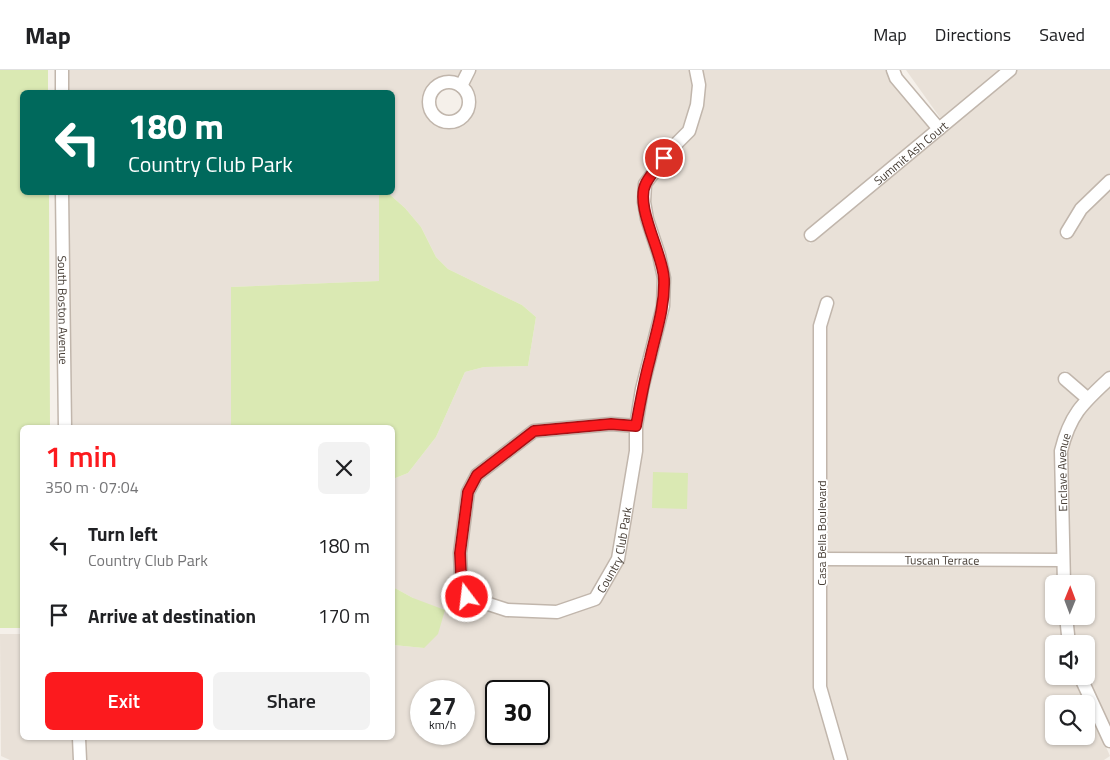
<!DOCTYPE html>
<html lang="en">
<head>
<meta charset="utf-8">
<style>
	:root { --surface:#fff; --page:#f2f2f2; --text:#202124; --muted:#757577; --line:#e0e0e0; --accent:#fc1a1e }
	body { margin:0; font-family:"Titillium Web",sans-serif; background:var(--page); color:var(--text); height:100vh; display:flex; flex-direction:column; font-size:19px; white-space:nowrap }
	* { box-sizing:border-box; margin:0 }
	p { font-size:16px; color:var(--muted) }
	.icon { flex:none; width:28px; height:28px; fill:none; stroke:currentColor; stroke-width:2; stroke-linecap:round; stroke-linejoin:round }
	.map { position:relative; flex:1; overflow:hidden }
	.drawer { position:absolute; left:20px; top:355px; width:375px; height:315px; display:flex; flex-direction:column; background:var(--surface); border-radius:8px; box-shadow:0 1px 4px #0004 }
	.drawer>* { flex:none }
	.hud { position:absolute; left:20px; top:20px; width:375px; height:105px; border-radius:8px; box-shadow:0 1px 4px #0004; background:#00695c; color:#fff; overflow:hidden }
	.needle { width:32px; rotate:1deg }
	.tools { position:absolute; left:1045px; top:505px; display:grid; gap:10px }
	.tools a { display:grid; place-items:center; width:50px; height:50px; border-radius:8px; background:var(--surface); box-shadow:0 1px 4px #0004; font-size:25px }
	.speed { position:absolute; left:410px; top:610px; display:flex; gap:10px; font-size:25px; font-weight:700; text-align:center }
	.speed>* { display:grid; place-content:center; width:65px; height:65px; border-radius:50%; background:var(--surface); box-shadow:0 1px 4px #0004; line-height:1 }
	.speed small { font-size:12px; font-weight:400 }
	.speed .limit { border:2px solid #111; border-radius:8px; background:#fff; color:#111 }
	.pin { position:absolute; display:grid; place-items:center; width:42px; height:42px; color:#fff; margin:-21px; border:2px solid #fff; border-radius:50%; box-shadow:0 1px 5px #0007 }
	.me { position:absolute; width:55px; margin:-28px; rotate:345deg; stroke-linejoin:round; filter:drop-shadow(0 0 4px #0008) }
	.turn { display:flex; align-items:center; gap:18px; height:105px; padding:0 25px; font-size:22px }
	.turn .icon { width:65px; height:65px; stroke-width:2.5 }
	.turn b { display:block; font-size:35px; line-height:42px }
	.round { display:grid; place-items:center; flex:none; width:52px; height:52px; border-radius:8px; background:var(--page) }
	.overview { display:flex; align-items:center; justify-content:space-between; height:85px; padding:0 25px }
	h1 { font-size:30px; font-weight:600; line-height:38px; color:var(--accent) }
	.button { display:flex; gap:10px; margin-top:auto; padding:10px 25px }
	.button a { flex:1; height:58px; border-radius:8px; background:var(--accent); color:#fff; font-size:20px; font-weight:600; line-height:58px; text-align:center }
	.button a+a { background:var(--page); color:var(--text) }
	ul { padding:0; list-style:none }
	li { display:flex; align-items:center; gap:15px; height:70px; padding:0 25px }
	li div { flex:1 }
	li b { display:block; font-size:19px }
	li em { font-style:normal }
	header { display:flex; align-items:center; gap:30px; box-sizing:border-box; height:70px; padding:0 25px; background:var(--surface); border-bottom:1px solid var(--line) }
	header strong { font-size:24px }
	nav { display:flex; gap:28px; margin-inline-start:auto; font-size:18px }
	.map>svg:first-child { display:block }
	.residential { fill:#e9e1d8; fill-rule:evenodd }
	.green { fill:#dae9b3 }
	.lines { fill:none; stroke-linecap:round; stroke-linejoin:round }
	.street-casing { stroke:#c1b6ac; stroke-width:15 }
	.street { stroke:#fff; stroke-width:12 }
	.route-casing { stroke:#a41114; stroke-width:12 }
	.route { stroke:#fc1a1e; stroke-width:9 }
	.labels { text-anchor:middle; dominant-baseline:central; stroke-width:4; stroke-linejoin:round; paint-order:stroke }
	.street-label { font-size:12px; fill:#494038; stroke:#fff }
</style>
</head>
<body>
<header>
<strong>Map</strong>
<nav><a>Map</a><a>Directions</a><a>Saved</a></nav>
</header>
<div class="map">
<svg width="1110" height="690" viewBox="0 0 1110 690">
	<rect width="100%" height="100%" fill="#f5f0ea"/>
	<path class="residential" d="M67 0H463L459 8 446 5 436 9 427 17 424 25 423 34 429 49 440 57 450 58 459 56 465 52 472 44 474 29 468 15 476 0H691L693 15 692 34 684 57 668 74 641 111 658 209 657 235 631 349 611 348 530 355 474 400 463 421 459 441 454 484 462 529 466 533 506 546 557 549 596 535 622 493 648 320 669 236 649 131 651 117 676 83 693 65 702 0H892L932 57 804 163 810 174 1013 5 1016 0H1110V103L1077 134 1059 163 1068 170 1085 143 1110 120V301L1087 320 1065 300 1058 310 1078 329 1061 356 1055 379 1057 483H827L825 257 834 230 823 226 814 256 815 618 835 690H86L85 668H392L393 575 424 578 413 528 393 517V409L408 403 436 367 465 302 484 297 528 296 536 247 522 235 448 199 436 187 421 157 405 138 388 123 392 122V22H67ZM421 621H464V664H421ZM496 621H539V664H496Z
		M906 0H1001L941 49Z
		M68 123H379L380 211 231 217V357H71Z
		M1110 316V657L1086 605V574H1075L1071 546H1086V514H1069L1066 382 1071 363 1087 337Z
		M611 361 630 362V381L612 487 591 523 556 536 508 534 472 522 467 504 465 483 474 424 481 410 535 367Z
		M827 496H1058V514H1054V546H1060L1063 574H1054V606H1074L1110 686 1104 690H847L826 616ZM1054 634H1086V666H1054Z
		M0 564H22V668H74L75 690H10L1 686Z"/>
	<path class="green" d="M0 0H48V22H22V122L49 123 50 357 22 358V558H0Z
		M379 123H388L405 138 421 157 436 187 448 199 522 235 536 247 528 296 484 297 465 302 436 367 408 403 393 409 392 358 231 357V217L379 211Z
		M653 402 688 403 687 439 652 438Z
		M393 517 413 528 445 540 438 564 424 578 393 575Z"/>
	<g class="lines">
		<defs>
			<g id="street">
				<path d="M893 0 896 8 939 59"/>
				<circle cx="449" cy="32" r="20"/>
				<path d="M461 16 469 0"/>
				<path d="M62 22V0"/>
				<path id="s1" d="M62 122 65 358"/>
				<path d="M1067 162 1081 139 1110 111"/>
				<path id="s2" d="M811 165 1010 0"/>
				<path d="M827 233 820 256V617L841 690"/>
				<path d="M1065 309 1087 328"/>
				<path id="s3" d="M636 356 611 354 534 361 477 405 468 422 460 483 461 505 467 527 507 540 557 542 595 529 618 489 636 381V356L642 319 663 236 664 208 659 185 647 149 644 132 645 114 672 78 689 61 697 35 699 15 696 0"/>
				<path id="s4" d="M821 489 1063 490"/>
				<path id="s5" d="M1064 514 1061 381C1070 344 1083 333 1110 308"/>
				<path d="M1066 546 1069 574"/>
				<path d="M1080 606 1110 671"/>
				<path d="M79 668 80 690"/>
			</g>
		</defs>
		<use href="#street" class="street-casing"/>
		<use href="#street" class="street"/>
	</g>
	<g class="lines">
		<defs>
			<path id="route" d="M467 527 461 505 460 483 468 422 477 405 534 361 611 354 636 356C640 333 644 311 650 289 656 262 665 237 664 209 663 183 634 136 646 113 651 104 658 96 664 88"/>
		</defs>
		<use href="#route" class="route-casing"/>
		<use href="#route" class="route"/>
	</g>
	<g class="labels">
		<g class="street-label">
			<text stroke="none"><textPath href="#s2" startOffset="129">Summit Ash Court</textPath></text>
			<text stroke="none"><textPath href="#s1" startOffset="118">South Boston Avenue</textPath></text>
			<text stroke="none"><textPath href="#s5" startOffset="112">Enclave Avenue</textPath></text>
			<text transform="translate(821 463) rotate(-90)">Casa Bella Boulevard</text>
			<text stroke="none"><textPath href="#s3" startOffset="486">Country Club Park</textPath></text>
			<text stroke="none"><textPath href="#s4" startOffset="121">Tuscan Terrace</textPath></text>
		</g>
	</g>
</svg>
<div class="tools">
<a><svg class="needle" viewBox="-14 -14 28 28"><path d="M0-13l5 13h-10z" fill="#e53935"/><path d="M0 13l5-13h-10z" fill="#757577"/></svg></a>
<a><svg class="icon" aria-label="sound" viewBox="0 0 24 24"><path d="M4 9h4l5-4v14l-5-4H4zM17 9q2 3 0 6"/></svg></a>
<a><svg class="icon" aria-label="search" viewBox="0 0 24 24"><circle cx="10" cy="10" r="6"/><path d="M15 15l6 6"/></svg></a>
</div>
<div class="speed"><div>27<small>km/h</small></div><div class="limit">30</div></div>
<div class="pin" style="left:664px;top:88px;background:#d93025"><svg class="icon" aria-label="arrive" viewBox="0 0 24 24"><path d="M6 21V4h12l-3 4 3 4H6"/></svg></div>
<svg class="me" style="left:467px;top:527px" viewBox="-20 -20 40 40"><circle r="17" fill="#fc1a1e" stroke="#fff" stroke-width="3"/><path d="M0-11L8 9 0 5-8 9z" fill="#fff"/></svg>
<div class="hud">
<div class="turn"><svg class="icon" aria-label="left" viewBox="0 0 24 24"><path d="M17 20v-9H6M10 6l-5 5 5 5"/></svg><div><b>180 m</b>Country Club Park</div></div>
</div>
<section class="drawer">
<div class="overview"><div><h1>1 min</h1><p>350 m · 07:04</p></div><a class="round"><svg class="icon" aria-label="close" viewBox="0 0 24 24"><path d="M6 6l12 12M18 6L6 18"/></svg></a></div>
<ul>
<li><svg class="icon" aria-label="left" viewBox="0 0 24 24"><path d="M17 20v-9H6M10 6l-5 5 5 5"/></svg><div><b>Turn left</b><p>Country Club Park</p></div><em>180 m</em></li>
<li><svg class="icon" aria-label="arrive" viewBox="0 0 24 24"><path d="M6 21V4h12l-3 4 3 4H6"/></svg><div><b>Arrive at destination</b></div><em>170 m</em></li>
</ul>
<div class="button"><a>Exit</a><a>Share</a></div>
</section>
</div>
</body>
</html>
